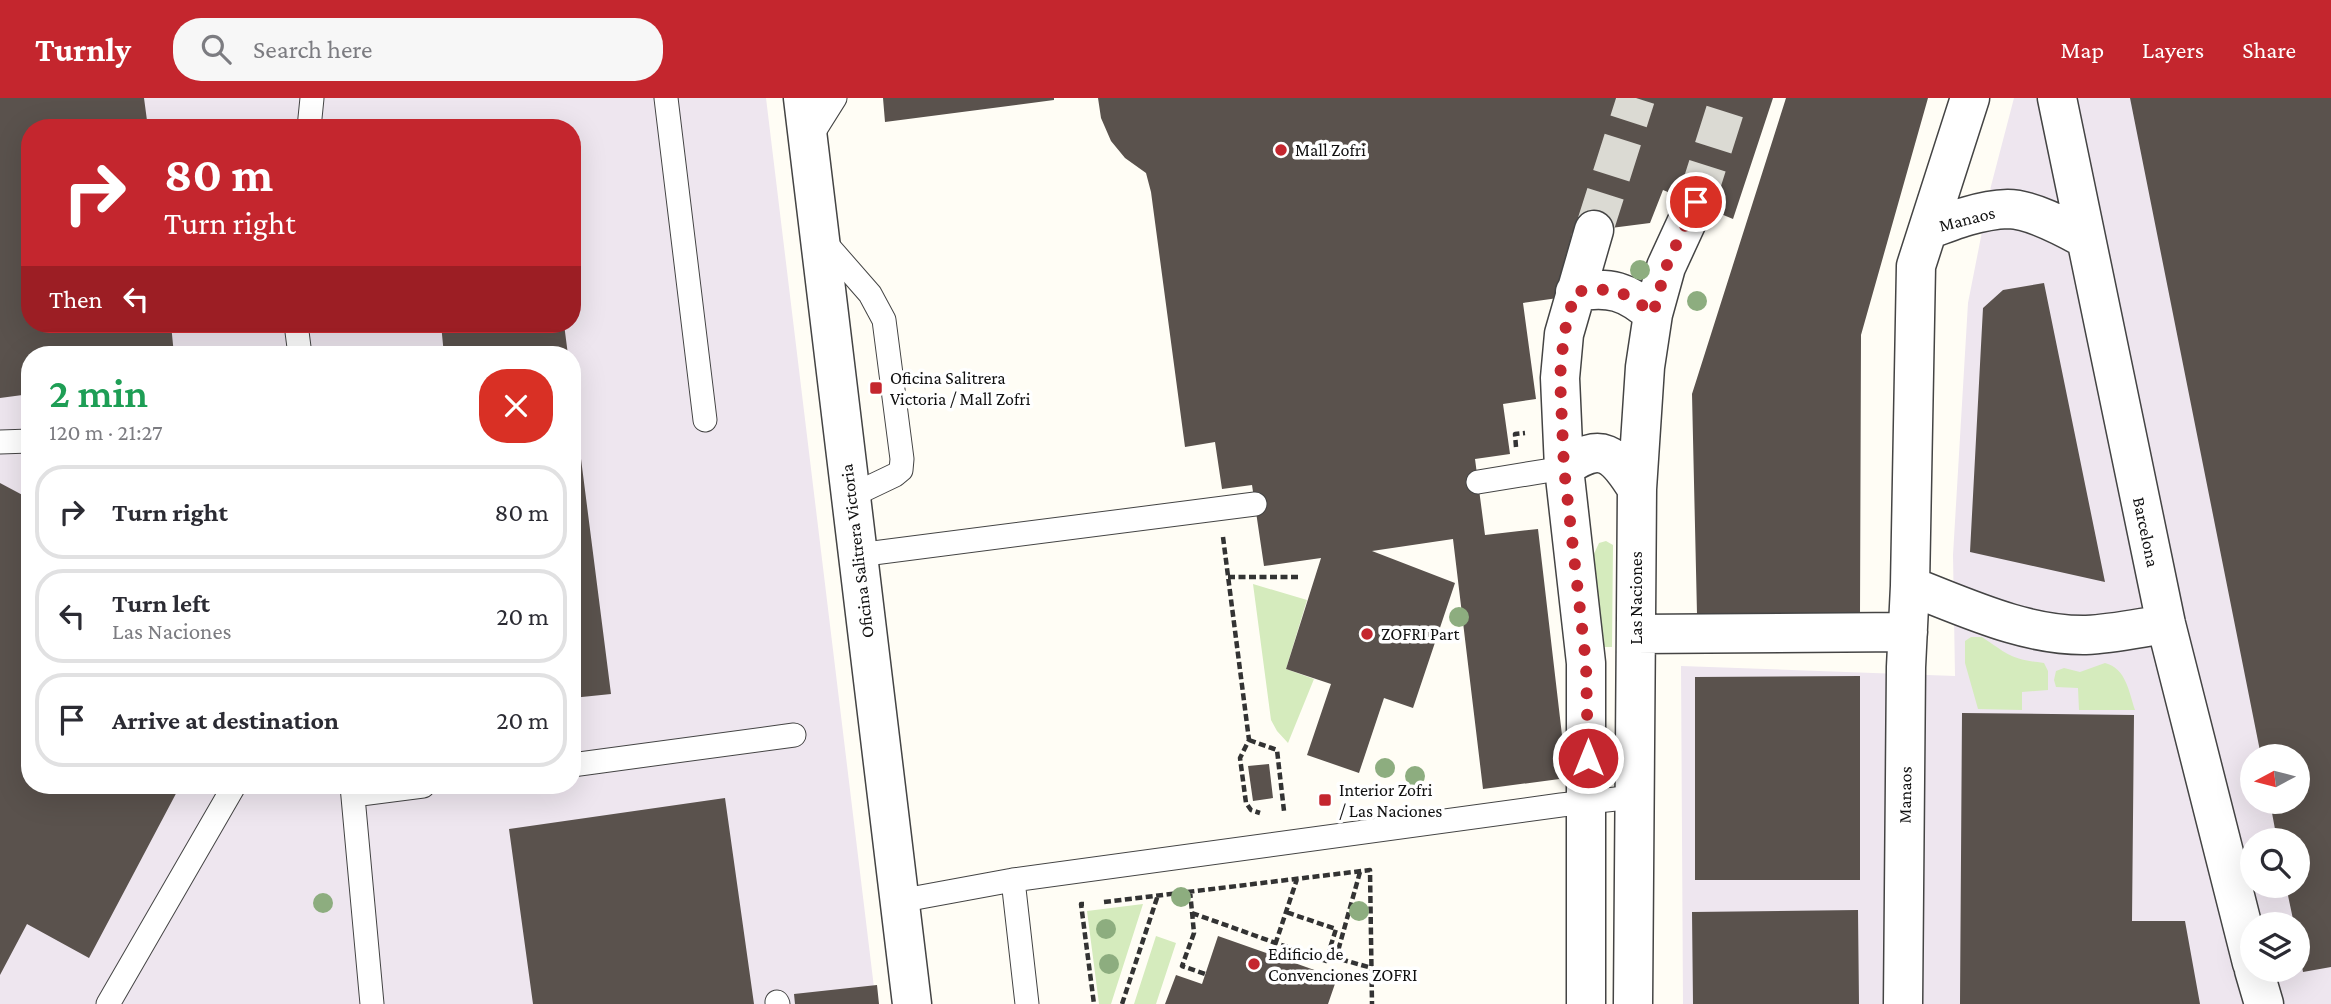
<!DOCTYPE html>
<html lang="en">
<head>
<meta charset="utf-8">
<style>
	:root { --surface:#fff; --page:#f7f7f7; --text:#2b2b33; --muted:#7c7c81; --line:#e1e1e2; --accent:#c4262e }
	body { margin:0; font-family:"Crimson Pro",serif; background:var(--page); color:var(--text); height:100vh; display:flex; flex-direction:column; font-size:26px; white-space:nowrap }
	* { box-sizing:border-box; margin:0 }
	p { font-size:23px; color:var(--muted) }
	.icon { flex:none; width:38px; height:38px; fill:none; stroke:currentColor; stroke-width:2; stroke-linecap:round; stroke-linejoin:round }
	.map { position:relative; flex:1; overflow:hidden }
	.panel { position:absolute; left:21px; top:248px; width:560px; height:448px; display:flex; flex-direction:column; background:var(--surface); border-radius:28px; box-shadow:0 7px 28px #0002 }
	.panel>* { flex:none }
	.hud { position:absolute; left:21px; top:21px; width:560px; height:214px; border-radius:28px; box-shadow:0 7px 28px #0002; background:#c4262e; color:#fff; overflow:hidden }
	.needle { width:46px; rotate:263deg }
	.fabs { position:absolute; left:2240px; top:646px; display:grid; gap:14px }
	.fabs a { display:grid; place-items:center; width:70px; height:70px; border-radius:50%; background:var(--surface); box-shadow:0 7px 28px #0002; font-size:35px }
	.pin { position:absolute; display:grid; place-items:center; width:60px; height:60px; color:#fff; margin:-30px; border:4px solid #fff; border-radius:50%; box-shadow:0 2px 7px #0007 }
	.me { position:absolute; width:77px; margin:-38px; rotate:0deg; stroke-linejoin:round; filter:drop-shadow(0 0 5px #0008) }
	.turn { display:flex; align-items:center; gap:24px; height:147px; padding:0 28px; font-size:32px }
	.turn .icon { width:91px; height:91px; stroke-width:2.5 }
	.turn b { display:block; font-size:49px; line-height:60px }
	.then { display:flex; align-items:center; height:66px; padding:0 28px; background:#0003; gap:14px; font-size:26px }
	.round { display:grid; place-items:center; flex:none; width:74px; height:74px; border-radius:28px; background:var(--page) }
	.head { display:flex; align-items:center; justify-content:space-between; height:119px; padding:0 28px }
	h1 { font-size:42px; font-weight:600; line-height:52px; color:#1e9e55 }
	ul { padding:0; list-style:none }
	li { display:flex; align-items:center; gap:21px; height:94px; margin:0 14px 10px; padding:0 14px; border:4px solid var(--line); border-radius:28px }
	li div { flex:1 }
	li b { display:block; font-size:26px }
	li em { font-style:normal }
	header { display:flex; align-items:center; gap:42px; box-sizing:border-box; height:98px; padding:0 35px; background:var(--accent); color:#fff }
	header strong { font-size:33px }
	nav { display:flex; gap:38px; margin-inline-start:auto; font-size:24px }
	.search { width:490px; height:63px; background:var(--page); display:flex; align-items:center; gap:18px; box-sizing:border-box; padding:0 24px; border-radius:28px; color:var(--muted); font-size:26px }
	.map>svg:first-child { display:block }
	.industrial { fill:#eee6ef; fill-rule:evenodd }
	.green { fill:#d5ebbd }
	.building { fill:#5a524d }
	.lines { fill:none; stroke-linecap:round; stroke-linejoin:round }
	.minor-tunnel { stroke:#dbdad3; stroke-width:38; stroke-dasharray:38 19; stroke-linecap:butt }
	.service-casing { stroke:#444; stroke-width:25 }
	.minor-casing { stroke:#444; stroke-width:41 }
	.tertiary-casing { stroke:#444; stroke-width:41 }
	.path { stroke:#333; stroke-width:4.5; stroke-dasharray:7 3.5; stroke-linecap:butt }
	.service { stroke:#fff; stroke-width:23 }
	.minor { stroke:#fff; stroke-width:38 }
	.tertiary { stroke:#fff; stroke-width:38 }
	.tree { fill:#8dad7f }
	.route { stroke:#c4262e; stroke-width:12; stroke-dasharray:0 21.6 }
	.poi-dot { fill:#c4262e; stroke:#fff; stroke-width:2.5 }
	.labels { text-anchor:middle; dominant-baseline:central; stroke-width:7; stroke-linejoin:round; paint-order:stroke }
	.poi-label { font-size:18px; fill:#111; stroke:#fff; text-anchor:start }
	.street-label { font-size:18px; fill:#111; stroke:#fff }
</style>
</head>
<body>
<header>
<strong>Turnly</strong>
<div class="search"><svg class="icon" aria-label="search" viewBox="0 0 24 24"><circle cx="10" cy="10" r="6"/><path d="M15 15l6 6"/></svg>Search here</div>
<nav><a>Map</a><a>Layers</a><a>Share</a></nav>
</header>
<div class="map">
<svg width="2331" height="906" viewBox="0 0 2331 906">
	<rect width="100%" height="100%" fill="#fffdf5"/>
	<path class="industrial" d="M0 0H766L876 906H0ZM30 30H572V226H30ZM30 257H572V688H30Z
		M2014 0H2331V906H1683L1681 568 1955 578 1953 457 1968 205 1991 88ZM2252 658H2298V704H2252ZM2252 742H2298V788H2252ZM2252 826H2298V872H2252Z"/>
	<path class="green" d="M1606 443 1613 447 1612 549H1602L1593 458 1599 445Z
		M1253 486 1307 502 1286 571 1314 581 1288 645 1277 633 1271 622Z
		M1971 539H1982C2009 557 2010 561 2044 565L2048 573V592L2022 594V612L1978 611 1965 565V543Z
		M2105 565C2126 570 2129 594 2135 612H2079L2078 590 2056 589 2054 582 2056 573 2064 570 2080 574Z
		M1143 806 1111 906H1099L1087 813Z
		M1156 838 1176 845 1156 906H1134Z"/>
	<path class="building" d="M0 0H144L148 30H30V226H171L174 257H30V296L0 300Z
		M883 0H1054V2L885 24Z
		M1098 0H1773L1733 121 1663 92 1650 125 1572 135 1558 200 1523 205 1536 301 1503 306 1510 356 1475 361 1485 437 1538 431 1567 680 1483 691 1453 441 1372 453 1455 485 1413 610 1384 600 1359 675 1307 657 1331 586 1286 571 1321 460 1264 468 1252 387 1222 391 1215 344 1185 349 1151 94 1146 75 1125 60 1111 43 1101 20Z
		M1786 0H1928L1861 237 1860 518 1697 516 1692 296Z
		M2130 0H2331V869L2303 874 2298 846V826H2294L2286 788H2298V742H2277L2270 704H2298V658H2261Z
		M2044 185 2105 484 1970 454 1983 210 2003 192Z
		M441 226H564L568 257H444Z
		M572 306H574L611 596 572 600Z
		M0 385 30 401V688H180L89 860 27 826 0 877Z
		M1860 578V782H1695V579Z
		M1962 615 2134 617 2132 823H2185L2200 906H1960Z
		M1269 666 1273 700 1253 703 1248 668Z
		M725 700 754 906H533L509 731Z
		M1858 812 1859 906H1693L1692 814Z
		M1218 838 1337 880 1328 906H1165L1176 877 1202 886Z
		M877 887 879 906H795L794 896Z"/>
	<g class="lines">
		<path class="minor-tunnel" d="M1696 104 1729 0
			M1594 132 1636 0"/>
		<defs>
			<path id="service" d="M666 0 705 322
				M309 30 312 0
				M808 43 835 0
				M821 140 870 196 884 222 902 361 901 372 895 377 851 398
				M296 226 300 257
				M0 344 30 343
				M1478 384 1564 370
				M858 457 1255 406
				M572 667 794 637
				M352 688 372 906
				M353 697 423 688
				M1013 782 1027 906
				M899 803 1013 782 1561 707 1634 699
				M777 904 778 906
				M108 906 234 688"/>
			<path id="minor" d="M2057 0 2166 526 2252 865
				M1928 132C1954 122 1980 112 2008 111 2031 111 2064 129 2084 140
				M1575 194C1610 188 1627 193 1653 216
				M1564 370C1602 342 1615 356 1637 391
				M1910 488C1965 509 2025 538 2086 537 2112 536 2139 530 2166 526
				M1636 536 1908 534
				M2254 872 2264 906
				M1586 906V565L1564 370 1560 280 1564 236 1594 132
				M1633 906 1637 391 1645 269 1653 216 1666 169 1696 104
				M1903 906 1906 569 1910 488 1916 168 1970 0"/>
			<path id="tertiary" d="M803 0 912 906"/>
		</defs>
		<use href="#service" class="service-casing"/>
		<use href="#minor" class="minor-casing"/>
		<use href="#tertiary" class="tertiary-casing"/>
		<path class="path" d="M1516 349 1515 336 1525 335
			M1223 439 1249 642 1240 660 1246 705 1251 712 1260 715
			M1228 479H1301
			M1249 642 1277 652 1284 713H1283
			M1360 774 1336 860 1372 870
			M1190 793 1194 835 1182 868 1205 876
			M1104 804 1370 772 1372 906
			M1084 806H1081L1094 906
			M1192 815 1326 863 1336 831 1286 814
			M1272 856 1297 781
			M1122 906 1158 797"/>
		<use href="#service" class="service"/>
		<use href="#minor" class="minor"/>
		<use href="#tertiary" class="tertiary"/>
	</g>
	<g class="tree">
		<circle cx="1640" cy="172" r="10"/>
		<circle cx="1697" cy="203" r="10"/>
		<circle cx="1459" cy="519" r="10"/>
		<circle cx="1385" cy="670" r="10"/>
		<circle cx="1415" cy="678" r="10"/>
		<circle cx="1181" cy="799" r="10"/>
		<circle cx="323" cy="805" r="10"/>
		<circle cx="1359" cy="813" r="10"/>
		<circle cx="1106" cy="831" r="10"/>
		<circle cx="1109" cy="866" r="10"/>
	</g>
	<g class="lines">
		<path class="route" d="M1588 660 1586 565 1564 370 1560 279 1564 236 1575 194C1610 188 1627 193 1653 216L1666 169 1696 104"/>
	</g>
	<g class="poi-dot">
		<circle cx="1281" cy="52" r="7"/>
		<rect x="869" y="283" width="14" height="14" rx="3.5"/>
		<circle cx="1367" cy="536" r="7"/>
		<rect x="1318" y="695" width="14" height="14" rx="3.5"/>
		<circle cx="1254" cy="866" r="7"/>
	</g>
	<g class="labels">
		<g class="poi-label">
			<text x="1295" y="52">Mall Zofri</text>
			<text x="890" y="280">Oficina Salitrera<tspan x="890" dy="21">Victoria / Mall Zofri</tspan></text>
			<text x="1381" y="536">ZOFRI Part</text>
			<text x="1339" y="692">Interior Zofri<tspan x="1339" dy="21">/ Las Naciones</tspan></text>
			<text x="1268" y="856">Edificio de<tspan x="1268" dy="21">Convenciones ZOFRI</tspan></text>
		</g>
		<g class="street-label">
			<text transform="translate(1967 121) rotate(-14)">Manaos</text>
			<text transform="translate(2146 434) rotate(78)">Barcelona</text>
			<text transform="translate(857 453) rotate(-97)">Oficina Salitrera Victoria</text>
			<text transform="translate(1636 500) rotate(-90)">Las Naciones</text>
			<text transform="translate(1905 697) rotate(-89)">Manaos</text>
		</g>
	</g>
</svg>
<div class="fabs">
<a><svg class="needle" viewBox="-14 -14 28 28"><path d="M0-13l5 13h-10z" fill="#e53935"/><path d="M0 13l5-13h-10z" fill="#7c7c81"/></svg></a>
<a><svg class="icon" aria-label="search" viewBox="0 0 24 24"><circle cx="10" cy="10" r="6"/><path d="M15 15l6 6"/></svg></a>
<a><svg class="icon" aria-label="layers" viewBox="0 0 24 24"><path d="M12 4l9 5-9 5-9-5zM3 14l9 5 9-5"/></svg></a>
</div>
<div class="pin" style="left:1696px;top:104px;background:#d93025"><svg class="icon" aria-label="arrive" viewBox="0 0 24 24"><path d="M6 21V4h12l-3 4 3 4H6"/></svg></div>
<svg class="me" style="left:1588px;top:660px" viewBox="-20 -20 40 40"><circle r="17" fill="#c4262e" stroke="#fff" stroke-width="3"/><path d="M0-11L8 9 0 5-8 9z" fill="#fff"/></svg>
<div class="hud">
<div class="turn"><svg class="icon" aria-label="right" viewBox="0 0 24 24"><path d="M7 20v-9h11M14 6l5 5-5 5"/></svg><div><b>80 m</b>Turn right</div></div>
<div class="then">Then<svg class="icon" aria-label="left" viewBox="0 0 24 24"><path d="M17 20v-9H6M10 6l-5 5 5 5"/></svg></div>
</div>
<section class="panel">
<div class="head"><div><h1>2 min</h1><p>120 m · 21:27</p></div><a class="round" style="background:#d93025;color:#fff"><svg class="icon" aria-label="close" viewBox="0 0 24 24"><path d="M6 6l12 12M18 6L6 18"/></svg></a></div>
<ul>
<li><svg class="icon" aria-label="right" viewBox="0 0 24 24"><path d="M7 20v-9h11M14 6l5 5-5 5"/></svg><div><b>Turn right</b></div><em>80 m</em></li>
<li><svg class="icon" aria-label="left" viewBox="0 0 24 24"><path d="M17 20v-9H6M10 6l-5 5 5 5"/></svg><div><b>Turn left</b><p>Las Naciones</p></div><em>20 m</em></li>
<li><svg class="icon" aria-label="arrive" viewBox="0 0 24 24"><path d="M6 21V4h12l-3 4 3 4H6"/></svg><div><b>Arrive at destination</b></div><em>20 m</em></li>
</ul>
</section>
</div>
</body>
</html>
